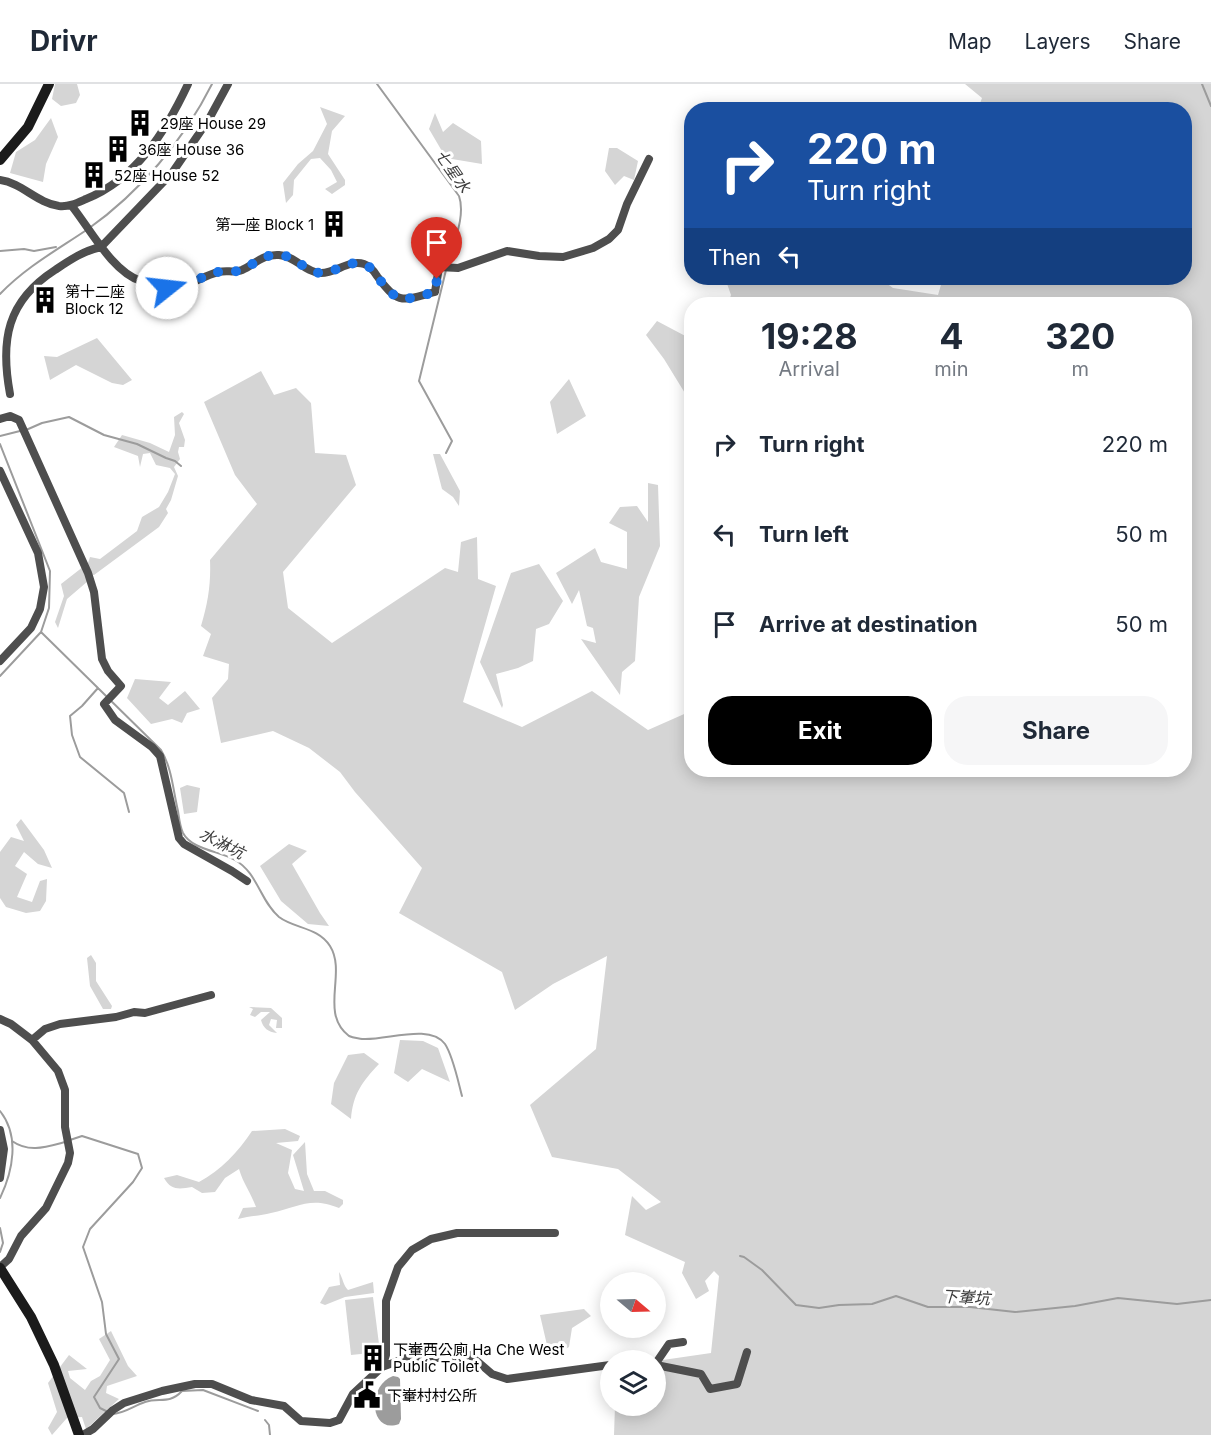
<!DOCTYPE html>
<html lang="en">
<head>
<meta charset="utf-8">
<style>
	:root { --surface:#fff; --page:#f6f6f7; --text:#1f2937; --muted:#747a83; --line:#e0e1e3; --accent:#000 }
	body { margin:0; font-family:Inter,"Noto Sans TC",sans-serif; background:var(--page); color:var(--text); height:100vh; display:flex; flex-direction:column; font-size:22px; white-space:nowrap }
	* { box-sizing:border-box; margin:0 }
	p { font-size:20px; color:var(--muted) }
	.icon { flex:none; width:33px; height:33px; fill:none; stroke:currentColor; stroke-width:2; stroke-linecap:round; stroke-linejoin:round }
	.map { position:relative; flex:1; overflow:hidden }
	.side { position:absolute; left:684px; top:213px; width:508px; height:480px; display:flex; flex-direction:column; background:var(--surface); border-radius:24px; box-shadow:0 3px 15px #0003 }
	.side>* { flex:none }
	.guide { position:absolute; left:684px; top:18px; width:508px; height:183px; border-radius:24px; box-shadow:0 3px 15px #0003; background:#1a4fa0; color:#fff; overflow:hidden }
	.needle { width:39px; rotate:109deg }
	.buttons { position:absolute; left:600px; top:1188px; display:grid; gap:12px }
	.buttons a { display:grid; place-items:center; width:66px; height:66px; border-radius:50%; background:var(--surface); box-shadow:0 3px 15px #0003; font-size:30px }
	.pin { position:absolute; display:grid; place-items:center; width:51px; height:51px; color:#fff; margin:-62px -26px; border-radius:50% 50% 50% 0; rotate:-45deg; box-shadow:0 0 6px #0007 }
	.pin .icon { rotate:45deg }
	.me { position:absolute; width:66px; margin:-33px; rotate:74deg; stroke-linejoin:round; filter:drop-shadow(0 0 4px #0008) }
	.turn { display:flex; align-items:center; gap:21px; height:126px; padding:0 24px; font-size:27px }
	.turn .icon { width:78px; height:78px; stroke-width:2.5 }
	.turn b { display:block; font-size:42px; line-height:51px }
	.then { display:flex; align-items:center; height:57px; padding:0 24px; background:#0003; gap:12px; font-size:22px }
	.eta { display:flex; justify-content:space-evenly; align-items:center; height:102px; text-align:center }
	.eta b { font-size:36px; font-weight:700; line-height:42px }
	.button { display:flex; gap:12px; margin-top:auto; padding:12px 24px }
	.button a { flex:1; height:69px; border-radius:24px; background:var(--accent); color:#fff; font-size:24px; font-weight:700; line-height:69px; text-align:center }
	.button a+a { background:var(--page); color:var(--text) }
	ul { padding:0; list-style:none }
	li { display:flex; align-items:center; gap:18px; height:90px; padding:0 24px }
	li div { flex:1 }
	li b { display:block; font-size:22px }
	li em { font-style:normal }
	header { display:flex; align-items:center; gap:36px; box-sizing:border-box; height:84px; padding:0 30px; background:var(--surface); border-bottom:2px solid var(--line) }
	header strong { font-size:28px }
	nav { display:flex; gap:33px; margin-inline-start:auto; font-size:21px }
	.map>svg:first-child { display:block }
	.green { fill:#d5d5d5 }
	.water { fill:#9c9c9c }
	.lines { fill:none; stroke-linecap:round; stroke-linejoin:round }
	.stream { stroke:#9c9c9c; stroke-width:2 }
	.minor { stroke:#4e4e4e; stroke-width:8 }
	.secondary { stroke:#1b1b1b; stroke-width:10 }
	.route { stroke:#1a73e8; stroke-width:10; stroke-dasharray:0 18 }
	.labels { text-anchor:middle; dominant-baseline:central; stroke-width:6; stroke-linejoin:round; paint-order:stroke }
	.poi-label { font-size:15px; fill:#000; stroke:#fff; text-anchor:start }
	.water-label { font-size:16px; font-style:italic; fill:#3d3d3d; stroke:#fff }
</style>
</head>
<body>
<header>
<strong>Drivr</strong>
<nav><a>Map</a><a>Layers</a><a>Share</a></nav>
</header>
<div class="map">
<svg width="1211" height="1351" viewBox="0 0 1211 1351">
	<rect width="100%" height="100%" fill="#fff"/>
	<path class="green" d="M55 0H77L80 11 76 19 61 22 52 15Z
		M965 0H1211V1351H614L615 1322H656V1277L711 1269 719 1192 714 1187 705 1197 709 1207 696 1215 682 1189 685 1178 625 1151 632 1112 646 1126 661 1118 618 1085 552 1073 530 1021 596 965 607 872 553 900 515 926 502 888 399 829 422 784 355 708 340 688 309 664 273 647 221 659 212 614 228 595 229 580 203 572 211 550 201 542C208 519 211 500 210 476L257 420 235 391 204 318 261 287 274 311 296 304 311 319 315 369 346 371 356 401 283 488 288 524 332 559 445 484 458 488 461 458 477 453 478 495 496 502 463 618 522 643 592 607 648 646 691 627 692 686H1185V220H728L731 211 725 194H879L893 204 938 211 943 194H1185V26L978 25 982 14Z
		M320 23 345 32 332 47 328 70 345 96V101L332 110 325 105 337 98 331 86 320 74 311 75 294 96 293 111 286 119 283 99 298 80 313 67 327 40Z
		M435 29 443 48 453 39 481 57 482 80 446 74 429 45Z
		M51 34 58 53 46 80 43 98 10 89 16 68 35 56Z
		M609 64H617L638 77 634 96 624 92 615 101 605 87Z
		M657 237 691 255V319L664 275 646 251Z
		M97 254 132 296 123 301 112 299 76 281 50 296 44 272 57 273Z
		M569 295 586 332 557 350 550 318Z
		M182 328 184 330 179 339 185 356 184 363H179L178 368 180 375 174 383 178 392 171 416 166 425 168 429 159 443 94 491 88 490V497L67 515 58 544 55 538 64 512 61 500 88 479 90 473 100 475 137 447 142 433 159 423 168 408 175 390 170 384 156 381 150 369 143 370 140 383 138 372 114 363 122 351 150 359 169 368 175 351 174 333Z
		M433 370H440L460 407 459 422 453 413 442 405Z
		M648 399 658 401 660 462 639 513 635 577 622 588 620 611 581 555 596 559 593 544 587 542 579 506 572 520 556 489 595 464 601 478 627 485V448L609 439 620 423 637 422 648 438Z
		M539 480 563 517 549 540 536 545 533 577 518 584 496 590 503 621 502 624 480 578 511 489Z
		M135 595 171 598 159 614 168 621 185 607 200 625 187 629 182 639 172 635 151 640 127 614Z
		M187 701 200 704 197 728 184 730 180 704Z
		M21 735 44 766 52 784 38 780 24 768 15 782 27 790 17 813 32 818 40 797 47 795 46 817 40 827 26 829 6 823 0 814V768L11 753 24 757 16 741Z
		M289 760 307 767 292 780 320 829 329 842 308 840 281 817 260 782Z
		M91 871 96 879V897L112 922 111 925H103L90 902 87 874Z
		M249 923 271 924 282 934V944H276L277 936 271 935 269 941 277 949C268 948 263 944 261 936L270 928H261L255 933 250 931 253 925Z
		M400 956 423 957 438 964 450 998 422 985 408 998 394 989Z
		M364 969 379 980C362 998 353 1010 351 1035L331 1020 334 999 348 971Z
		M285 1045 300 1052 298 1057 276 1059 292 1066 288 1089 295 1105 304 1107 293 1071 305 1058 307 1090 314 1107H325L343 1116V1120L339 1124C311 1112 298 1123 271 1129 260 1132 249 1132 238 1135L243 1124 256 1123C251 1109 243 1099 239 1085L225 1094 215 1108 202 1109 192 1103C180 1105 171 1107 164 1094L177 1091 199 1098C221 1086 238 1068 252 1047Z
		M339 1188C343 1194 343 1201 348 1206L373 1198 374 1209 345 1213 325 1221 320 1219 329 1203 340 1201Z
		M373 1213 380 1268 351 1271 345 1216Z
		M584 1225 591 1232 572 1244 569 1263 550 1274 540 1231Z
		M111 1247 128 1282 137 1292 107 1302 106 1309 119 1315 86 1345 82 1333 67 1334 52 1351 48 1344 57 1328 48 1299 69 1271 87 1285 68 1287 70 1294 85 1306 91 1297 100 1292 110 1276 99 1255Z"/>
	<path class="water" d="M393 1292 398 1293 400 1295 401 1335 399 1340C370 1351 366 1302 393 1292Z"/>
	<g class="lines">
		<path class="stream" d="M377 0 459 112C466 132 453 160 448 181
			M1202 0 1211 22
			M0 167 24 165 34 167 56 163
			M0 210C26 183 57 166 88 145 139 109 184 56 212 0
			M26 346 42 339 69 333 104 351 137 360 166 374 175 377 181 382
			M0 352 20 347
			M0 360 50 487 49 524 41 548 0 592
			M446 369 452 357 419 297 446 186
			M41 548 161 666C172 684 173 706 178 727 179 734 180 743 183 749 192 766 220 767 235 776 258 789 260 817 279 833 295 845 318 843 330 862 347 889 319 929 349 952 353 954 357 954 362 955 386 957 429 939 445 960 453 972 458 997 462 1012
			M98 604 82 622 70 632 72 651 80 673 124 709 129 728
			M0 1027C20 1052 13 1087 0 1114
			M70 1056 82 1052 138 1070 142 1084 133 1098 90 1145 83 1163 102 1218 106 1250 119 1275 94 1313 100 1324 106 1327
			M12 1057C29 1069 46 1063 65 1058
			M0 1144 3 1159 0 1168
			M740 1172 744 1173 762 1186 796 1221 819 1224 839 1221 872 1220 896 1212 928 1223H970L1015 1228 1075 1222 1118 1214 1177 1220 1211 1216
			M112 1330C124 1330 133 1322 145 1318 159 1313 169 1321 182 1307L203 1306 258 1327
			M265 1336 269 1341 270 1351"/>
		<path class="minor" d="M0 96C22 99 37 119 59 122 69 123 77 119 86 115 136 95 166 47 188 0
			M71 121C89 143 112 188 141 197 150 200 163 206 172 205 188 204 203 191 219 188 226 186 235 189 242 186 255 180 263 170 279 171 295 172 305 188 320 189 335 190 349 175 364 180 370 182 374 187 377 192 398 221 402 217 435 208L439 183 458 184 507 167 539 172 563 173 593 164 609 155 618 146 627 120 649 75
			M101 163 172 89 209 35 228 0
			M10 310C0 256 7 217 55 186 70 176 83 167 101 163
			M0 335 10 332 19 336 88 489 94 508 102 575 108 587 121 602 104 620 115 636 152 663 160 672 179 754 184 760 232 787 247 797
			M0 387 38 469 44 503 40 525 31 544 0 577
			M0 935 11 940 32 956 58 987 65 1006V1043L70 1069 68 1079 46 1124 21 1152 9 1175 0 1183
			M32 956 45 945 60 940 116 933 134 928 145 929 211 911
			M0 1046 4 1065 0 1094
			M656 1279 669 1260 683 1258
			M656 1281 701 1290 710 1305 737 1300 747 1268
			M382 1283 386 1271V1217L398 1183 412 1166 431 1155 457 1149H555
			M83 1351 93 1345 113 1326 124 1319 162 1307 195 1300H212L251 1316 284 1322 301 1337 330 1339 339 1336 353 1310 382 1283 409 1273 439 1274 470 1271 492 1290 507 1295 610 1281"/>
		<path class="secondary" d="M0 76 28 43 49 0
			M0 1184 31 1233 54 1281 79 1351"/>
	</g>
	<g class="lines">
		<path class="route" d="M167 204C184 206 202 191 218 188 226 186 234 189 241 186 254 181 263 170 278 171 295 171 304 187 320 189 334 190 349 175 364 180 370 182 373 187 377 192 398 221 402 217 435 208L437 195"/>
	</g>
	<defs>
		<symbol id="building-bare" viewBox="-9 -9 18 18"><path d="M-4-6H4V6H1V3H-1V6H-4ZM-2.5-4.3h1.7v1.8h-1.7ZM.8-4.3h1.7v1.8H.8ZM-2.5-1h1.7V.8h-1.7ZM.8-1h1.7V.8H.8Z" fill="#000" stroke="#fff" stroke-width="2.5" paint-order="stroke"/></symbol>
		<symbol id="civic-bare" viewBox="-9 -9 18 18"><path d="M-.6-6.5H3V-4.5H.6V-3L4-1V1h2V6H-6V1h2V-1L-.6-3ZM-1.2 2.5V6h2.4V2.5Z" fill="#000" stroke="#fff" stroke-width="2.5" paint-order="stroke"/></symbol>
	</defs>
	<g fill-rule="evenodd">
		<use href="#building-bare" x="121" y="20" width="38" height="38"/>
		<use href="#building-bare" x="99" y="46" width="38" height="38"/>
		<use href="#building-bare" x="75" y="72" width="38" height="38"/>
		<use href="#building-bare" x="315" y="121" width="38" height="38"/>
		<use href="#building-bare" x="26" y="197" width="38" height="38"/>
		<use href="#building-bare" x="354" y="1255" width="38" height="38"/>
		<use href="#civic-bare" x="348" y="1292" width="38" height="38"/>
	</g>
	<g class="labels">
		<g class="poi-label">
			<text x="160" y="39">29座 House 29</text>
			<text x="138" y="65">36座 House 36</text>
			<text x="114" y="91">52座 House 52</text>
			<text x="314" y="140" text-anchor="end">第一座 Block 1</text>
			<text x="65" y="207">第十二座<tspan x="65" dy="17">Block 12</tspan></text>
			<text x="393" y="1265">下輋西公廁 Ha Che West<tspan x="393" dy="17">Public Toilet</tspan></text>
			<text x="387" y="1311">下輋村村公所</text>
		</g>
		<g class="water-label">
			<text transform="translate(453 87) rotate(55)">七星水</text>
			<text transform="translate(222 759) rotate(27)">水淋坑</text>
			<text transform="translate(966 1213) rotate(3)">下輋坑</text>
		</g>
	</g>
</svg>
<div class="buttons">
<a><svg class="needle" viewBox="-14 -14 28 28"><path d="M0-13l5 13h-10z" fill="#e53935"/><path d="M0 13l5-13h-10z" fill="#747a83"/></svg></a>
<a><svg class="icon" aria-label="layers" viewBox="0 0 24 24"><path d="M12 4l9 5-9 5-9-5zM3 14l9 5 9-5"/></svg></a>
</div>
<div class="pin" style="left:437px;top:195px;background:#d93025"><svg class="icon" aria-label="arrive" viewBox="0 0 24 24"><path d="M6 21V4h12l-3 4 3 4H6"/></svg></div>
<svg class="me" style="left:167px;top:204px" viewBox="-20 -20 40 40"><circle r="19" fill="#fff"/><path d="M0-13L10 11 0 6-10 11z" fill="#1a73e8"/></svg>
<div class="guide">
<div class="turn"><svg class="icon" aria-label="right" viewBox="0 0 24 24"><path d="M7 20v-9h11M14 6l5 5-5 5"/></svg><div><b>220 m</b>Turn right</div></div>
<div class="then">Then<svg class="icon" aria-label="left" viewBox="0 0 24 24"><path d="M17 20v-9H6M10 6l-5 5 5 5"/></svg></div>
</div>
<section class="side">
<div class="eta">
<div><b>19:28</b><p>Arrival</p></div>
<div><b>4</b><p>min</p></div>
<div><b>320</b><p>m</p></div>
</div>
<ul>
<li><svg class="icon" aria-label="right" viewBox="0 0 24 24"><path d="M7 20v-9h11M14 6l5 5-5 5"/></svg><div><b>Turn right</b></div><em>220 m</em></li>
<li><svg class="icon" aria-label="left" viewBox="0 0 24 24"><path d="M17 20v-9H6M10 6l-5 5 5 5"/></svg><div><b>Turn left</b></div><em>50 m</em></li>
<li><svg class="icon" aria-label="arrive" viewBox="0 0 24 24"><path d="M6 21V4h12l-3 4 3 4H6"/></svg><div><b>Arrive at destination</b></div><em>50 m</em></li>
</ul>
<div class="button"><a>Exit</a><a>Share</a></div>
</section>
</div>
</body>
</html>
